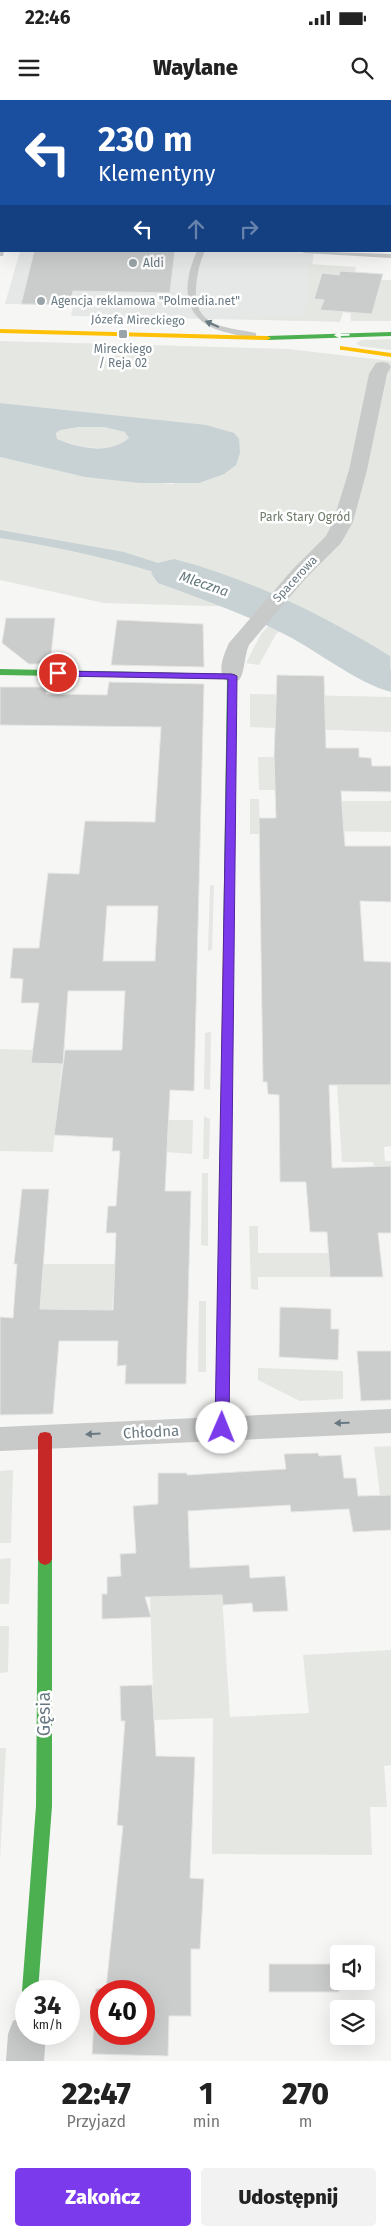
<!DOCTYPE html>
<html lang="pl">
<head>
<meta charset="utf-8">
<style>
	:root { --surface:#fff; --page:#f2f2f2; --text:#222; --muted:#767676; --accent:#7c3aed }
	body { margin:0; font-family:"Fira Sans",sans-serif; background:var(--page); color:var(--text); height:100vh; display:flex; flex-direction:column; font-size:19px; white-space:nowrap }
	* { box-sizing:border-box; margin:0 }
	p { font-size:16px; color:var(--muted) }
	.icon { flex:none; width:28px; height:28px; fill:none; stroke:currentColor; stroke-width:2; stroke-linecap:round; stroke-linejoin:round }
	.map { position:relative; height:1961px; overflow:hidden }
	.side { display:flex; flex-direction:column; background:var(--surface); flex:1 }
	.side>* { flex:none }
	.banner { position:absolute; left:0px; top:0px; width:391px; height:152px; box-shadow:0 5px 20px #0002; background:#1a4fa0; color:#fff; overflow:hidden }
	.fabs { position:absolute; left:330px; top:1845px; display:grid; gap:10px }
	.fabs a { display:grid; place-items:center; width:45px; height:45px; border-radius:5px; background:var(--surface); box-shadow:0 5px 20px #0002; font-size:25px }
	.speed { position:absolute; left:15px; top:1880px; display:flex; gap:10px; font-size:25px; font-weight:700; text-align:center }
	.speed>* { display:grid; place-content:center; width:65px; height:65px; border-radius:50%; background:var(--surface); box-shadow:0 5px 20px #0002; line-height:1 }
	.speed small { font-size:12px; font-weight:400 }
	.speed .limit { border:8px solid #d22; background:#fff; color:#111 }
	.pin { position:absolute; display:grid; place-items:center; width:42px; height:42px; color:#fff; margin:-21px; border:2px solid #fff; border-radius:50%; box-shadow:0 1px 5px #0007 }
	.me { position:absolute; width:55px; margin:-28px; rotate:1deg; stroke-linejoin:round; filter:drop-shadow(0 0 4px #0008) }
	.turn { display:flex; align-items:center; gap:18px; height:105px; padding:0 15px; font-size:22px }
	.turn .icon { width:65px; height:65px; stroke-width:2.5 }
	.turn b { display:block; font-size:35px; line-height:42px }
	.lanes { display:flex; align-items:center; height:48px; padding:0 15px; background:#0003; justify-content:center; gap:25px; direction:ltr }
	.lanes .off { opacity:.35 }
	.eta { display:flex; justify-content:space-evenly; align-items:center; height:85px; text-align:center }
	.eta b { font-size:30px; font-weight:800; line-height:35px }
	.action { display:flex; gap:10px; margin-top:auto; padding:10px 15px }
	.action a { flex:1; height:58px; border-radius:5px; background:var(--accent); color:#fff; font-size:20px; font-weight:800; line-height:58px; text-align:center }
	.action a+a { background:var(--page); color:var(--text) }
	.status { display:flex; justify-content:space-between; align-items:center; height:35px; padding:0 25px; background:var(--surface); direction:ltr }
	.status svg { height:14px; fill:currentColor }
	header { display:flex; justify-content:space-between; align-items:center; height:65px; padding:0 15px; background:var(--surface); font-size:22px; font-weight:800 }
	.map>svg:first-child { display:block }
	.built { fill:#e6e7e7 }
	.green { fill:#e5e7e3 }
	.water { fill:#c8d1d3; fill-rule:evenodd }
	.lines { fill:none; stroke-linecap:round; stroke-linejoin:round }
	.river { fill:#c8d1d3; fill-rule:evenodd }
	.building { fill:#cbcdcd; stroke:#e6e6e4; fill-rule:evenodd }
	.lane { fill:#c8caca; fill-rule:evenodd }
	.street { fill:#c8caca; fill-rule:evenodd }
	.fast { fill:#4caf50; fill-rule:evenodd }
	.slow { fill:#ffc107; fill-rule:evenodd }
	.jam { fill:#c62828; fill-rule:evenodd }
	.oneway { fill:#697982 }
	.oneway2 { fill:#f6fbf6 }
	.route { fill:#7c3aed; stroke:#51269a }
	.poi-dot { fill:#9aa5aa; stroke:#fff; stroke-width:2 }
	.labels { text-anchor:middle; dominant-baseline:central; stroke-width:5; stroke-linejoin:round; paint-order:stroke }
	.far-poi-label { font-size:12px; fill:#697982; stroke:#fff; text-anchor:start }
	.far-street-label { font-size:12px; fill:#697982; stroke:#fff }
	.far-park-label { font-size:12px; fill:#6d7a67; stroke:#fff }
	.far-water-label { font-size:14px; font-style:italic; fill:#65797e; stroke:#fff }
	.street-label { font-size:15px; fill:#697982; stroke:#fff }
	.near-street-label { font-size:18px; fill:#697982; stroke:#fff }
</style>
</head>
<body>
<div class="status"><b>22:46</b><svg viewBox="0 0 49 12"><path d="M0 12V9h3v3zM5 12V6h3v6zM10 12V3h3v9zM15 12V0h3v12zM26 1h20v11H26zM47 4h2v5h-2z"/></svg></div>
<header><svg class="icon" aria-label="menu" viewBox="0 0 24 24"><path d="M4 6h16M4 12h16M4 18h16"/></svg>Waylane<svg class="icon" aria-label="search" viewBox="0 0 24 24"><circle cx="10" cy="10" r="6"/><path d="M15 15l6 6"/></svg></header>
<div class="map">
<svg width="391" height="1961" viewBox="0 0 391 1961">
	<rect width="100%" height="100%" fill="#f6f6f5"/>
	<path class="built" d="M20 151H314L305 218 308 221 71 216 73 205 5 204Z"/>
	<path class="green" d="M309 164 356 167 355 172 340 171 339 175 322 173 314 198 324 200 321 209 343 212 340 222 229 218 221 216 305 218Z
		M381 180H391V221H351L350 212Z
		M391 239V250L360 246 356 243 362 240Z
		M0 241 288 249 391 261V570L332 532 293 512 246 507 104 503 0 480V357L85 377 174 384 158 320 0 303Z
		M79 327H104L126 332 129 338C109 355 79 347 57 339L56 333 59 330Z
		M274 520 282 523 284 521 322 541 391 587 324 545 287 525 276 534 259 565 246 563 261 534Z
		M250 594 391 597V632L250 627Z
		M258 657H274L275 690H259Z
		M250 699H259L260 734H250Z
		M341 701H391V732L326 731Z
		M210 785 214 786 212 850 208 851Z
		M211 932 210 990 204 989 205 933Z
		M0 949 33 950 32 963 62 964 53 1052 0 1051Z
		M337 984 391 985V1046L384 1047 385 1061H391V1106L375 1074 373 1062H342Z
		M204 1016 210 1019 209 1059H203Z
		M168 1020H193L192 1054 167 1052Z
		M202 1073H208V1146L201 1145Z
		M249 1126H258V1153H329L330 1177H258V1190L251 1189Z
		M40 1164H115L112 1210 37 1209Z
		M199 1201H206V1272H198Z
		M258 1268 343 1271V1299L300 1301 258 1280Z
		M391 1346V1395H380L374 1347Z
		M13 1370 11 1443H0V1371Z
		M11 1458 9 1504H0V1459Z
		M184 1464 193 1468 194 1495H222L230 1617 309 1613 303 1555 391 1550V1665L384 1666 387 1707H370L372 1755 212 1754 213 1618 154 1620 149 1466Z
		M0 1526H9L8 1572 0 1573Z
		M0 1648H6L0 1759Z"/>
	<path class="water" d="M0 303 206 325 234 333 239 339 240 353 236 365 224 374 199 383H140L85 377 0 357ZM79 327H104L125 332 129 338C109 355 79 348 57 339L56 333 60 330Z
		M0 430 124 452 257 495 248 505C167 472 86 451 0 438Z
		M293 512 332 532 391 570V585L322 541 284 521Z"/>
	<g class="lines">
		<path class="river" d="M174 459C251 479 323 515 390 556L391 592C357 583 319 552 286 535 245 514 202 499 158 483L151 473 158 463Z"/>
	</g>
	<path class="building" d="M34 151H175L170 193 73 191 70 205 21 204Z
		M340 171 383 174 372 214 320 210 324 200 314 199 322 173 339 175Z
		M6 518H55L50 564H29L2 543Z
		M117 520 203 524 204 567 111 565Z
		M277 575 324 576 326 648H359V657L371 658 372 666H391V692L341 691 345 746H391V802L360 801 364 861 391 862V985H329L332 1068 391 1066V1133H378L383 1177H330L327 1132H310L306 1082H280L279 995 268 994 267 982H263L259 718H276L274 657Z
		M109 582 204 584 194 991 170 990 165 1091H191L186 1284H125L126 1265 117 1266 118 1241H59L53 1314 0 1315V1217L13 1218 17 1164H14L22 1089H49L40 1209 113 1210 116 1133H106L108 1106H116L120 1051H112L113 1038 54 1035 65 950H122L125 891H68L63 964 31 963 39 903H21L23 879 10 878 13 848H39L48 773 79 774 85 721 155 722 161 627 0 625V587H47L46 594 107 595ZM107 806H158L155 861H103Z
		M280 1207 331 1209V1229H339L338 1260 279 1257Z
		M357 1251H391V1300L361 1301Z
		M318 1353 319 1356 341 1355 344 1378H356L358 1396 391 1395V1430L353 1432 349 1409 291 1412 290 1405 188 1411 190 1468 249 1465 250 1478 285 1476 288 1511 253 1512 252 1503 223 1505 222 1495 145 1497 151 1517 102 1519V1494H107V1477L121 1476 120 1454 136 1453 133 1406 158 1404V1373H187V1375L286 1369 284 1354Z
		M152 1585 156 1656 195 1657 190 1778 204 1779 200 1849H191V1916H169L168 1956 92 1954 96 1889H106L123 1726 117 1725 125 1621H121L120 1586ZM101 1891H144V1934H101Z
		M269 1864H339V1892H269Z"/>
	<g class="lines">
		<path class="lane" d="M0 147 1 151H4L3 156H0Z
			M197 151H205C199 163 197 176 196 189 193 228 228 227 256 233V237C247 238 237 235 229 233 183 223 180 189 197 151Z
			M300 151 391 154V158L304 153Z"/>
		<path class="street" d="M46 0H60V1H46Z
			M382 262 388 263 391 267 387 274 367 370 353 422 341 443 306 478 249 545C244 556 245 573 239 580L232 582 225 580C217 570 224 554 229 543L292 470 326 436 333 422 349 370 369 274 376 263Z
			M391 1309V1333L0 1351V1327Z
			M26 1915V1934H46L44 1961H6L8 1934 13 1921Z"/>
		<path class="fast" d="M391 232V236L267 240 263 238 267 236Z
			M0 569 235 574 233 849 232 851 228 852 223 849 227 579 0 575Z
			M225 1106 229 1107 231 1110 229 1328 227 1332 222 1333 217 1332 215 1328 219 1110 221 1107Z
			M45 1453 50 1455 52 1459V1706L38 1891H26V1897L22 1891 36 1706 38 1459 40 1455Z"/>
		<path class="slow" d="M0 229 267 236 271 238 267 240 0 233Z
			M340 246 391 253V257L343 250H340Z
			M228 846 233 849 231 1110 229 1113H221L219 1110 223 849Z"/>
		<path class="jam" d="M45 1332 50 1333 52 1337V1459L50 1463 45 1465 40 1463 38 1459V1337L40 1333Z"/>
	</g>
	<defs><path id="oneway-solid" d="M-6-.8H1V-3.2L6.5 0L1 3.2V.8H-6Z" transform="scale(1.25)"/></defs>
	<g class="oneway">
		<use href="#oneway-solid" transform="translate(212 224) rotate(-156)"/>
		<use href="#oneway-solid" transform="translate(342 1323) rotate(178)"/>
		<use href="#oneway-solid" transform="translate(93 1334) rotate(177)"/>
	</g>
	<use class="oneway2" href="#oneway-solid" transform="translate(342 235) rotate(178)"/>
	<path class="route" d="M55 571 232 574 237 576 229 1328 222 1333 215 1328 228 579 58 576 55 575Z"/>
	<g class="poi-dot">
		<circle cx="133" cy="163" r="5"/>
		<circle cx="41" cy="201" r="5"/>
		<rect x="118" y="229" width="10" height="10" rx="2.5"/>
	</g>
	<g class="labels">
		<g class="far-poi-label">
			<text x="143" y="163">Aldi</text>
			<text x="51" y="201">Agencja reklamowa "Polmedia.net"</text>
			<text x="123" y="249" text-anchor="middle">Mireckiego<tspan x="123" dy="14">/ Reja 02</tspan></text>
		</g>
		<g class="far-street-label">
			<text transform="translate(138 220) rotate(1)">Józefa Mireckiego</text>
			<text transform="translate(295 479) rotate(-47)">Spacerowa</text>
		</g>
		<g class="far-park-label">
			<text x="305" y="417">Park Stary Ogród</text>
		</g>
		<g class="far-water-label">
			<text transform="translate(204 484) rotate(19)">Mleczna</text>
		</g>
		<g class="street-label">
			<text transform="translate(151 1332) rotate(-3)">Chłodna</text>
		</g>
		<g class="near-street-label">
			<text transform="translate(44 1614) rotate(-90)">Gęsia</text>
		</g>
	</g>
</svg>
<div class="fabs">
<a><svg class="icon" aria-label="sound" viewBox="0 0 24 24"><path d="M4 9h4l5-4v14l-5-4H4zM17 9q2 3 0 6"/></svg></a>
<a><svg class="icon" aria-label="layers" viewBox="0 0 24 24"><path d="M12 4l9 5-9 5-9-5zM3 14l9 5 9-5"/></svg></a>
</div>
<div class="speed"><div>34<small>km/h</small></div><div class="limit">40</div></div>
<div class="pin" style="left:58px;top:573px;background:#d93025"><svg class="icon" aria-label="arrive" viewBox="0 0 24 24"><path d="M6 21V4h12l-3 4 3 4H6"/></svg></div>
<svg class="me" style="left:222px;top:1328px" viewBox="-20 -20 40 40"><circle r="19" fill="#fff"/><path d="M0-13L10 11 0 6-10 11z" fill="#7c3aed"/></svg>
<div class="banner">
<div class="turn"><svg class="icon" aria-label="left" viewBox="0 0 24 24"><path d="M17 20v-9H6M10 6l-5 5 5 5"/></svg><div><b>230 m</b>Klementyny</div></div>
<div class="lanes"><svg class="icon" aria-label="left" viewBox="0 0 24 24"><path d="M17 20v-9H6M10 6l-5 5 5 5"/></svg><svg class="icon off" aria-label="ahead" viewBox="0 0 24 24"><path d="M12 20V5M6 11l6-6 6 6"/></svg><svg class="icon off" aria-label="right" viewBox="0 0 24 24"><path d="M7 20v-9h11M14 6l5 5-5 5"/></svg></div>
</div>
</div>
<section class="side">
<div class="eta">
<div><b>22:47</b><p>Przyjazd</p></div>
<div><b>1</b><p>min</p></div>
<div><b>270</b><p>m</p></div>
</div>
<div class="action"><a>Zakończ</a><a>Udostępnij</a></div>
</section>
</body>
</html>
